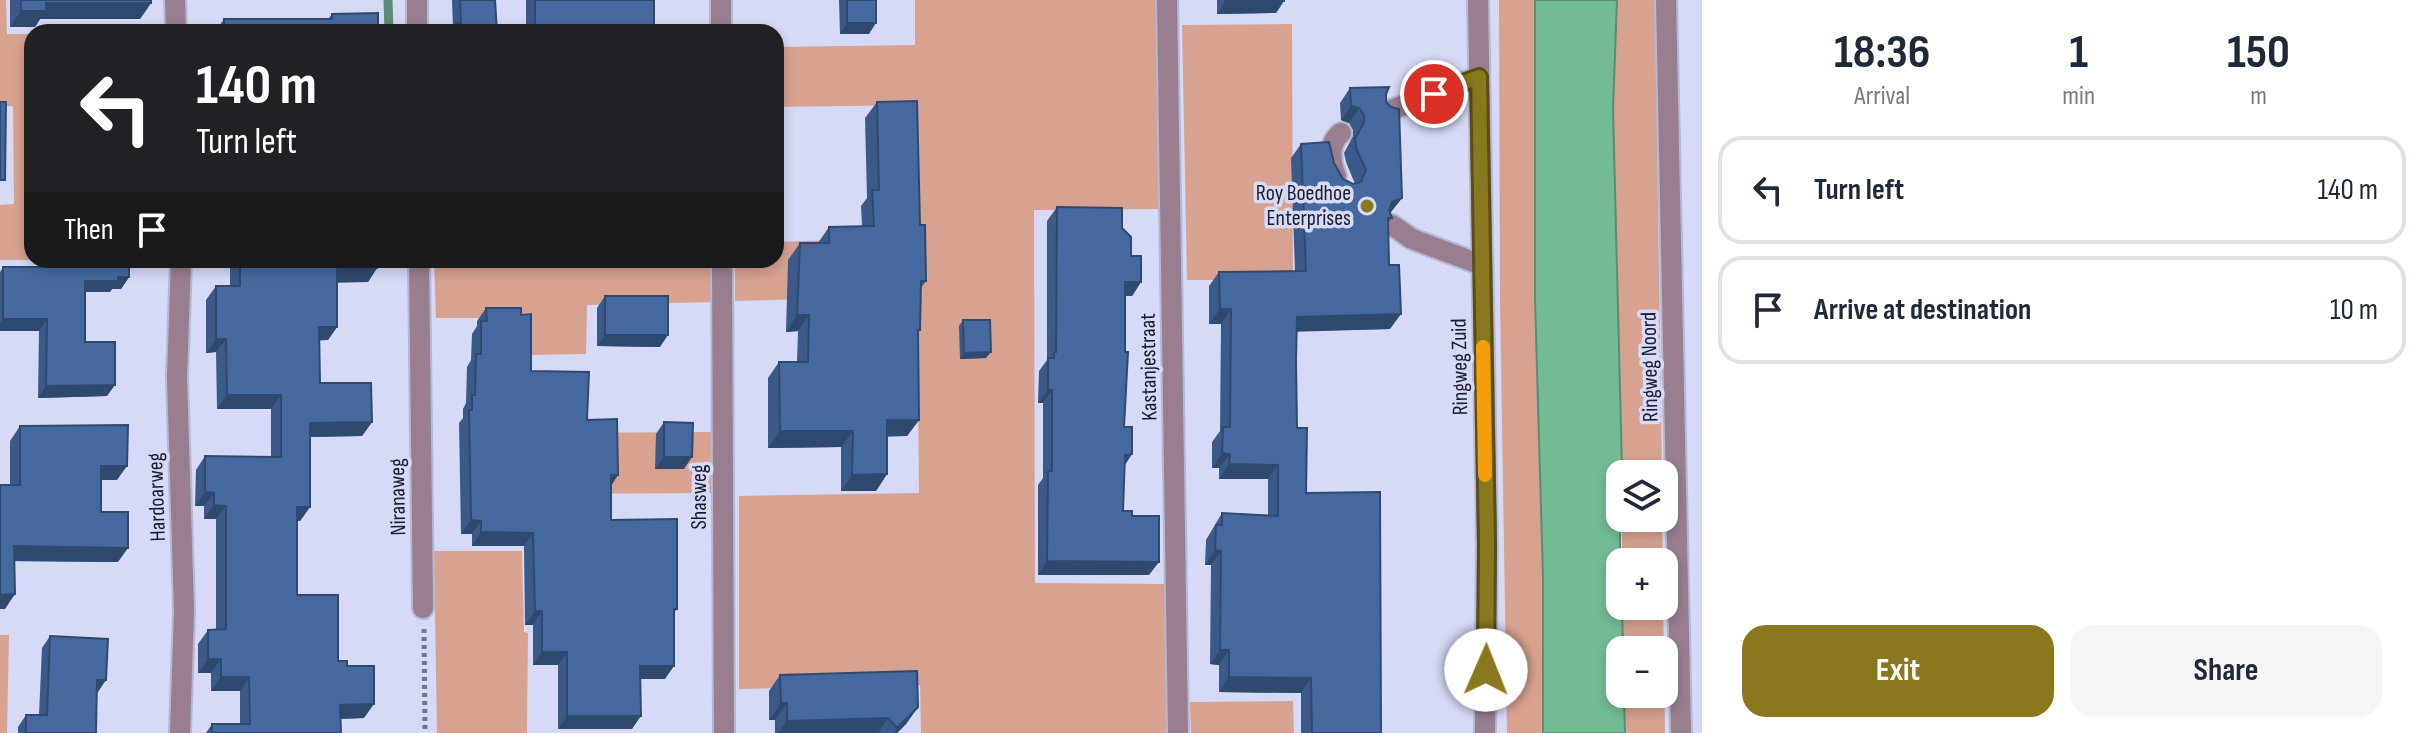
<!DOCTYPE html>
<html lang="en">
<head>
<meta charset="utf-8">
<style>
	:root { --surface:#fff; --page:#f6f6f7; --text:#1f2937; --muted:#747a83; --line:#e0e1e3; --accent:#89781d }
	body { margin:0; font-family:"Sofia Sans Condensed",sans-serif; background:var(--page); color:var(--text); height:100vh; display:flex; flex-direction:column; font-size:30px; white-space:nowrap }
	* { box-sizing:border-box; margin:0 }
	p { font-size:26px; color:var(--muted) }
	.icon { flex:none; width:44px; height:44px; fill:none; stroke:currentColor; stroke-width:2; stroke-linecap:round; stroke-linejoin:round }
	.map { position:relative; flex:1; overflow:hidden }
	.sheet { display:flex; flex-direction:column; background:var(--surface); width:720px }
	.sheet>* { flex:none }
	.hud { position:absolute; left:24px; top:24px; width:760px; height:244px; border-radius:24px; box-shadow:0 4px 12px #0003; background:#202124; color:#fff; overflow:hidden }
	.buttons { position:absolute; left:1606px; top:460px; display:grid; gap:16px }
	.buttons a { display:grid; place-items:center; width:72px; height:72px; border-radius:16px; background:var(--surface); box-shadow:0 4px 12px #0003; font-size:40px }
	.pin { position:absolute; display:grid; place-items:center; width:68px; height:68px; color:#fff; margin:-34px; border:4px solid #fff; border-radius:50%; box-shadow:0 2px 8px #0007 }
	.me { position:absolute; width:88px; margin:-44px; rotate:1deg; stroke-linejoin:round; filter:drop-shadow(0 0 6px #0008) }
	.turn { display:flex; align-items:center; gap:28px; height:168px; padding:0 40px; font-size:36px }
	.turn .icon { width:104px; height:104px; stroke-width:2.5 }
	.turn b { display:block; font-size:56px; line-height:68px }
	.then { display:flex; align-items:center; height:76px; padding:0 40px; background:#0003; gap:16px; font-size:30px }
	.eta { display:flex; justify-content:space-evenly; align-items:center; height:136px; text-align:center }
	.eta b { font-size:48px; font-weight:700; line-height:56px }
	.cta { display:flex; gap:16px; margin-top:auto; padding:16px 40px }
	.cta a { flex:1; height:92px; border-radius:24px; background:var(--accent); color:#fff; font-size:32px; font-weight:700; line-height:92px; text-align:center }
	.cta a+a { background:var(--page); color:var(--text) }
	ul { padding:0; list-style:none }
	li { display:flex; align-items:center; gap:24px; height:108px; margin:0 16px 12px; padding:0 24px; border:4px solid var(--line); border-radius:24px }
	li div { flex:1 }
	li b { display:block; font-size:30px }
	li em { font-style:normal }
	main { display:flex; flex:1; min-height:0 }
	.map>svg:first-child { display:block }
	.green { fill:#d8a290 }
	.water { fill:#74bd94; stroke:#598d75; stroke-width:2 }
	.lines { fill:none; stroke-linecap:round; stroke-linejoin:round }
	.stream { stroke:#598d75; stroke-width:9 }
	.minor-casing { stroke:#b4b8d3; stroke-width:24 }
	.path { stroke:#72758c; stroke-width:5; stroke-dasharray:4 4; stroke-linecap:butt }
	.minor { stroke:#997e90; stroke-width:20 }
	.wall { fill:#3b5a89 }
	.shaded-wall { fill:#304a6f }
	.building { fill:#45699f; stroke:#304a6f; stroke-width:2 }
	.route-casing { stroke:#594e13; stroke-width:20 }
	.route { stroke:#89781d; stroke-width:14 }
	.slow { stroke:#f59e0b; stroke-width:14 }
	.poi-dot { fill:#89781d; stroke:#d6daf7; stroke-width:3 }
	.labels { text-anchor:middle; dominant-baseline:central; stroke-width:7; stroke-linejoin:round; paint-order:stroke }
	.poi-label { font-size:22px; fill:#1a1c2d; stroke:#d6daf7; text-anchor:end }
	.street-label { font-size:22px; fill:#1a1c2d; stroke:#d6daf7 }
</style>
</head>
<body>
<main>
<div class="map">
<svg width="1702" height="733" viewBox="0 0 1702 733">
	<rect width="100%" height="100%" fill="#d6daf7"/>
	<path class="green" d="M0 0H6L7 34H32V260H0V205L14 204 13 106H0Z
		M915 0H1158L1163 209 1034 210 1035 583 1167 584 1169 733H921L920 685 739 689V496L919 493 917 296 735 301V260H776V242L917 237V105L776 107V47L915 45Z
		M1499 0H1535V300L1543 576V733H1507L1500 299Z
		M1617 0H1655L1662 474H1622L1613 109Z
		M1292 24 1293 280H1187L1182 25Z
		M434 260H717L718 302 587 305 586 354 530 355V318H436Z
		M713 432V493L536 494 535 433Z
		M1622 518H1662L1663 562H1622Z
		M434 551H522L524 632 528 633 527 733H437Z
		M1622 606H1663L1664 650H1623Z
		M0 635H9L7 733H0Z
		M1664 651 1665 733H1625L1624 694H1664Z
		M1293 701 1294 733H1191L1190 702Z"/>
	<path class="water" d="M1535 0H1617L1613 109 1622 470 1620 474V606H1622L1623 650H1620V694H1624L1625 733H1543V576L1535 300Z"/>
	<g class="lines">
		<path class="stream" d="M388 0 389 32"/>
		<defs>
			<path id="minor" d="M175 0 176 32
				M417 0V32
				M721 0V32
				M1167 0 1178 733
				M1478 0 1487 544 1485 733
				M1666 0 1681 733
				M1388 111 1479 77
				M1336 176C1330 162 1328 143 1341 133
				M1392 225 1412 239 1482 265
				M419 260 423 608
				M722 260 724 733
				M180 733 184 611 177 377 181 260"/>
		</defs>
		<use href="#minor" class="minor-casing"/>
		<path class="path" d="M424 629 425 733"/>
		<use href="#minor" class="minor"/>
	</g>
	<path class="wall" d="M10 0H151V3L140 19H40L35 27H10Z
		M452 0H495L497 32H450L453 28Z
		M526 0H654V32H526Z
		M839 0H876L869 34H840Z
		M1217 0H1284L1276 13 1217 14Z
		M332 14 378 32H215L224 19H328Z
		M1350 88 1386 94 1402 198 1390 213 1392 218 1388 223 1390 329 1296 331 1297 428 1306 493 1381 733H1301V693L1219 692V665L1210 664 1211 565H1205L1206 540 1222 513 1268 515V479H1219V468H1212V442L1220 431 1221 324H1209V286L1219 272 1295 271 1291 158 1301 144 1334 163 1343 179 1353 184H1355L1346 162 1344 153 1353 136V130L1349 123 1341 120 1340 103Z
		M877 102 920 225 926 281 921 288 920 330 918 333 919 420 907 436H887V474L876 491H841V447L768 448V378L779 362H797L798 331 786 332 788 260 800 243H818L829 227 862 226 861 206 867 198 865 118Z
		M1057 207 1122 228 1141 282 1132 296H1125L1124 427 1132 454 1124 465 1123 511 1132 516 1149 575H1038V485L1043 478V403H1038L1039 371 1047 360V221Z
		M56 260H129V277L121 289H112L110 292H85V342L107 396 38 398 39 331H0V272L3 267H55V262Z
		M230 260H377V268L368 282H337V327L328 340H320V383L372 422 362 436 310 437V507L300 521H297V595L338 661 347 666 364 718 340 719 341 733H206L212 724H240V691H211V673H198V644L208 630H216V519H204V506H195L196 470 205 456 271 457V409H217L216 352 206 353V300L216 286H230Z
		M605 296 660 347 597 346V308Z
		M486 308 521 315 531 371 587 420 618 475 611 486V520L677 609 674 613 665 679H641L632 729H558V665H533V625H525L524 546H472V534H461L459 423 463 418V409L466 403 467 367 471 360 472 334 477 326V321Z
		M963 320 986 358 960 359 959 326Z
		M664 422 684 469H655L656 434Z
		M20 426 117 480H101V512L118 562 15 561 5 609H0V485H10V441Z
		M50 636 106 680 96 692V733H18V727L26 715H39L42 648Z
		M780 675 918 707 906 724 897 733H775V720H769V691Z"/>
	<path class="shaded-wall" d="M1284 1 1276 13 1217 14 1225 2Z
		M46 3H151L140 19H40L35 27H10L21 11Z
		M847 23H876L869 34H840Z
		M1351 106 1359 108 1349 123 1341 120Z
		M1402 198 1391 212 1382 217 1392 202Z
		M377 268 368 282 327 283 337 269Z
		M118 277H129L121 289H112L110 292H77L85 281Z
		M1125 282H1141L1132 296H1116Z
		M1220 309H1231L1221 324H1209Z
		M1401 314 1390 329 1287 332 1297 317Z
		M797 315H809L798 331 786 332Z
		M3 319H47L39 331H0V324Z
		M319 327H337L328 340 310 341Z
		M605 335H668L660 347 597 346Z
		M216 339H226L216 352 206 353Z
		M991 352 986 358 960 359 964 353Z
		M115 385 107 396 38 398 46 386Z
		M1048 390H1052L1043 403H1038Z
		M227 395H281L271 409H217Z
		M887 420H919L907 436 876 437Z
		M372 422 362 436 300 437 310 423Z
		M780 431H853L841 447 768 448Z
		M1222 453 1230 454 1219 468H1212Z
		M1132 454 1123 468 1125 455Z
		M664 457H692L684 469H655Z
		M1229 464 1278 465 1268 479H1219Z
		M101 466H127L117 480H91Z
		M887 474 876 491H841L852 475Z
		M611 475H618L609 488Z
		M205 492 214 493 204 506H195Z
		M214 505 226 506 216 519H204Z
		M297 507H310L300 521H287Z
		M471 520 481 521 472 534H461Z
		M481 532 533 533 524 546H472Z
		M14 546 128 548 118 562 4 561Z
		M1215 550 1221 551 1211 565H1205Z
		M1047 561 1159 562 1149 575H1038Z
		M15 594 5 609H0V595Z
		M535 611H542L533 625H525Z
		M1220 650H1229L1219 665 1210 664Z
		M542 652H567L558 665H533Z
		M208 659H221L211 673H198Z
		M640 666H674L665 679H631Z
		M221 677H249L240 691H211Z
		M1229 677 1311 678 1301 693 1219 692Z
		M97 680H106L98 692 88 691Z
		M781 703H787L775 720H769Z
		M374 704 364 718 330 719 340 705Z
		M918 707 906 724 897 733H893L897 728Z
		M567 716H641L632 729H558Z
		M888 718 878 733H778L787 721Z"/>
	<path class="building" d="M21 0H151V3H46V11H21Z
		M460 0H495L497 32H456V24L461 23Z
		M535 0H654V32H535Z
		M847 0H876V23H847Z
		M1225 0H1284V1L1225 2Z
		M378 13V32H224V19H332V14Z
		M1389 87 1386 94V102L1391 107 1399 109 1402 198 1392 202 1389 210 1392 218H1388L1389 265H1399L1401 314 1297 317 1296 361 1297 428H1307L1306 493 1380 492 1381 733H1312L1311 678 1229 677V650H1220L1221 551 1215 550 1216 525H1222V513L1278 516V465L1229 464 1230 454 1222 453 1223 427H1230L1231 309H1220L1219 272 1306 271 1301 144 1329 142 1334 163 1343 179 1353 184 1361 182 1366 170 1356 148 1355 139 1364 122V115L1359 108 1351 106 1350 88Z
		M917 101 920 225H925L926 281H921L920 330H918L919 420H887V474L852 475 853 431H780L779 362H808L809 315H797L800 243H829V227L874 226 872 190H879L877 102Z
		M0 102H6L5 180H0Z
		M1057 207 1122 208V228L1131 237V256H1141V282H1125V352H1128L1124 427H1132V454L1125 455 1123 511H1132V516H1159V562L1047 561 1048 471H1052V390H1048V358H1054V352H1056Z
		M63 260H129V277H118V281H85V342H115V385L46 386 47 319H3V267H63Z
		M240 260H377V268L337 269V327H319L320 383H371L372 422 310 423V507H297V595H338V661H347V666H374V704L340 705 341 733H212V724H250L249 677H221V659H208V630L226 629V506L214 505V493L205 492V456L281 457V395H227L226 339H216V286H240Z
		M605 296H668V335H605Z
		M486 308H521V315L531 314V371L589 372 587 420 617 419 618 475H611V520L677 519V609H674V666H640L641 716H567V652H542V611H535L533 533 481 532V521L471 520 469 410H472V395H475L476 354H481V321H487Z
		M963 320H990L991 352 964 353Z
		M664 422 693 423 692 457H664Z
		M128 425 127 466H101V512H128V548L14 546 15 594 0 595V485H20V426Z
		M50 636 108 639 106 680H97L96 733H26V715H47Z
		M917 671 918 707 897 728 888 718 787 721V703H781L780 675Z"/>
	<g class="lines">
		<defs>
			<path id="route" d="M1434 94 1479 77 1487 544 1486 670"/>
		</defs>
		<use href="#route" class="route-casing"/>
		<use href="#route" class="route"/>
		<path class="slow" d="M1483 347 1485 475"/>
	</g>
	<circle class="poi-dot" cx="1367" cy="206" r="8"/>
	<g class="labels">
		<g class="poi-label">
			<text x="1351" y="193">Roy Boedhoe<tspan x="1351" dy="25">Enterprises</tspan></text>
		</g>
		<g class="street-label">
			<text transform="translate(1149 367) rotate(-91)">Kastanjestraat</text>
			<text transform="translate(1460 367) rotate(-91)">Ringweg Zuid</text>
			<text transform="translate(1650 367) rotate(-91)">Ringweg Noord</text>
			<text transform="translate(157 497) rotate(-92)">Hardoarweg</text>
			<text transform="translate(398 497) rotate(-91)">Niranaweg</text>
			<text transform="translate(699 497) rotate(-90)">Shasweg</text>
		</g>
	</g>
</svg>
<div class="buttons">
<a><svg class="icon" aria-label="layers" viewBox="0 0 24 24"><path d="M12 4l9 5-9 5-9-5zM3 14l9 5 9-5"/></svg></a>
<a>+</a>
<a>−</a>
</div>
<div class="pin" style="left:1434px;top:94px;background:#d93025"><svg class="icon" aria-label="arrive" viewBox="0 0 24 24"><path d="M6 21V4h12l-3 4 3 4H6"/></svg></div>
<svg class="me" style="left:1486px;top:670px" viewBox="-20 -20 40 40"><circle r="19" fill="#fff"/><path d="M0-13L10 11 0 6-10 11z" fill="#89781d"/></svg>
<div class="hud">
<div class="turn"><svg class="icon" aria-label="left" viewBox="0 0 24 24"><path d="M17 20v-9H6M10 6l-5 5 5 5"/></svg><div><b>140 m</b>Turn left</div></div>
<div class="then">Then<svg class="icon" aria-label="arrive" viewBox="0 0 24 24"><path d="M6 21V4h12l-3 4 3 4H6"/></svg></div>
</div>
</div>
<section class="sheet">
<div class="eta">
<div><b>18:36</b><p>Arrival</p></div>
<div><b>1</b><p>min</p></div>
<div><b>150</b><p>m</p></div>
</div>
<ul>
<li><svg class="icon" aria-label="left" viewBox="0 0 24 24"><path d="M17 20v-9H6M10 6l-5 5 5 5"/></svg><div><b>Turn left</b></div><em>140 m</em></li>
<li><svg class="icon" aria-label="arrive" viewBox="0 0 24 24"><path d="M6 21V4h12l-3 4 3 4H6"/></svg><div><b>Arrive at destination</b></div><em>10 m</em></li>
</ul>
<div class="cta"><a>Exit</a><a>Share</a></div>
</section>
</main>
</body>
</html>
